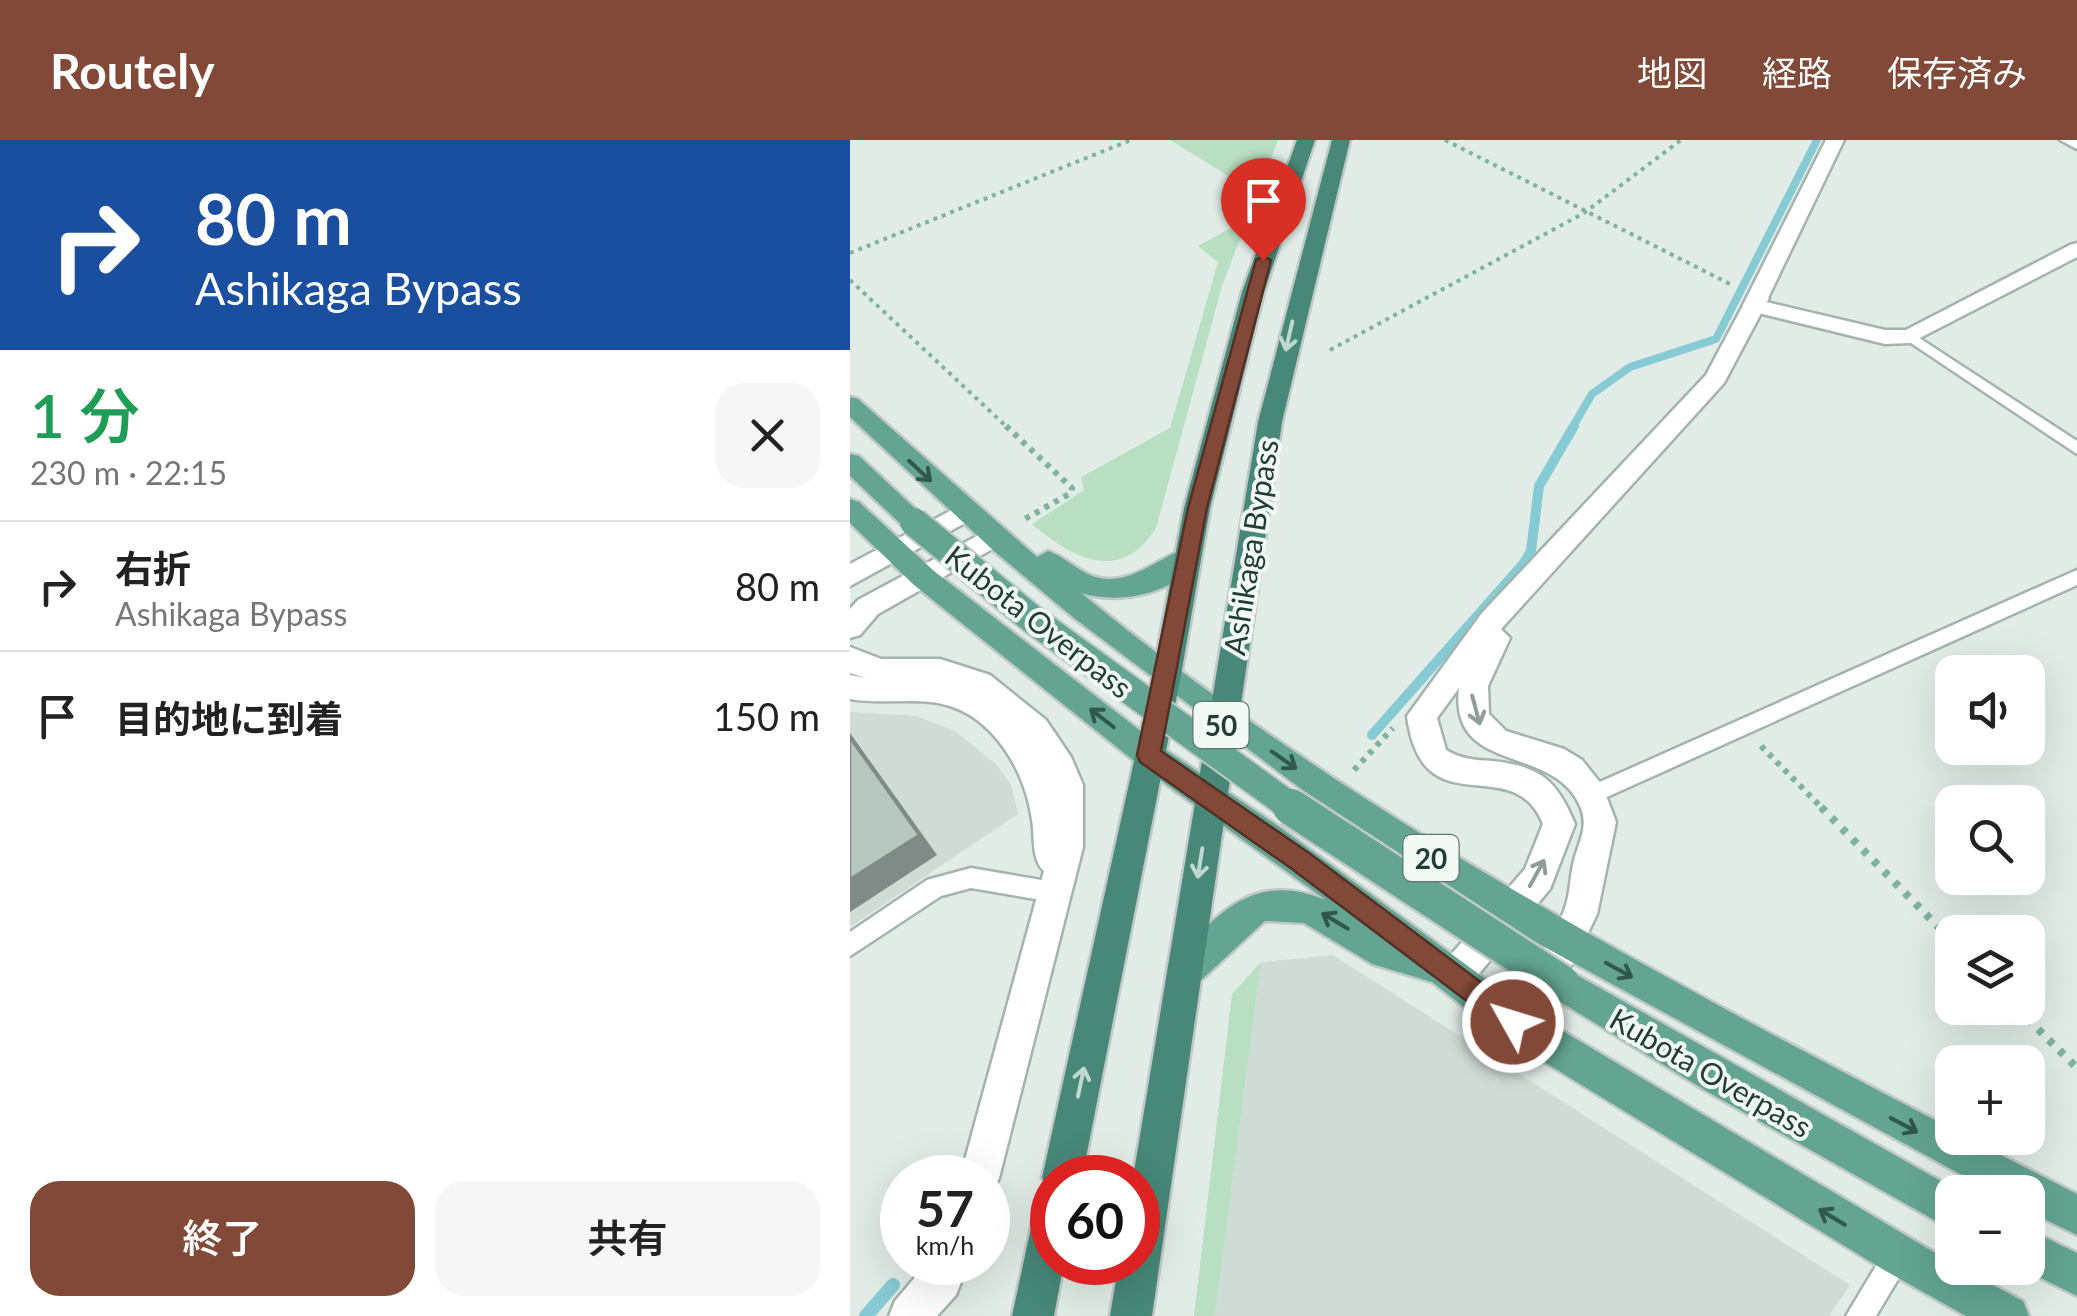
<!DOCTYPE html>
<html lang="ja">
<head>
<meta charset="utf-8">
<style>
	:root { --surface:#fff; --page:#f6f6f6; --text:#222; --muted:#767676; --line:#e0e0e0; --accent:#834938 }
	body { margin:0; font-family:Lato,"Noto Sans JP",sans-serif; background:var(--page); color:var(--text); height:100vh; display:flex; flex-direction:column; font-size:38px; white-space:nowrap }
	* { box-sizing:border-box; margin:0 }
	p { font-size:32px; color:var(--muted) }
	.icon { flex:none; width:55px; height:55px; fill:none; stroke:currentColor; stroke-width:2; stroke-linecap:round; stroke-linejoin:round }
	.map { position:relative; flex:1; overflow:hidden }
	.drawer { display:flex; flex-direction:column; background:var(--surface); width:850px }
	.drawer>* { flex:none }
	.banner { background:#1a4fa0; color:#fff; overflow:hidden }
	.controls { position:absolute; left:1085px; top:515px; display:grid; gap:20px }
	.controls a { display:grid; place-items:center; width:110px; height:110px; border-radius:20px; background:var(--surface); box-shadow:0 10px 40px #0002; font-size:50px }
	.speed { position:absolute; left:30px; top:1015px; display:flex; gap:20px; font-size:50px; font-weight:700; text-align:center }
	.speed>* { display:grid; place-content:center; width:130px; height:130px; border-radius:50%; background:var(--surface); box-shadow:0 10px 40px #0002; line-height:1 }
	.speed small { font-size:25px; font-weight:400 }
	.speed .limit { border:15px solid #d22; background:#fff; color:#111 }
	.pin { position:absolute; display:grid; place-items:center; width:85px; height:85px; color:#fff; margin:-102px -42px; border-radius:50% 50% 50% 0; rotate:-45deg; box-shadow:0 0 10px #0007 }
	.pin .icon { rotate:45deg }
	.me { position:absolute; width:110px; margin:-55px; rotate:309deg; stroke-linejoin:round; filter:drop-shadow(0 0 8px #0008) }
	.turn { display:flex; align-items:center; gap:35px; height:210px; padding:0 30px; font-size:45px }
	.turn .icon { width:130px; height:130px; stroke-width:2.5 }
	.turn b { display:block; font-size:70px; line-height:85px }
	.round { display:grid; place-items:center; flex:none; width:105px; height:105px; border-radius:30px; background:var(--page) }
	.headline { display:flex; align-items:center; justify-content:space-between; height:170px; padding:0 30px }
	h1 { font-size:60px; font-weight:600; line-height:75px; color:#1e9e55 }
	.action { display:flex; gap:20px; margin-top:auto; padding:20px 30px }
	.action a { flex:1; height:115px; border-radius:30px; background:var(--accent); color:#fff; font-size:40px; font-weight:600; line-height:115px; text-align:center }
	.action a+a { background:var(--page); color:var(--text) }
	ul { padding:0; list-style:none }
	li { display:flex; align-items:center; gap:30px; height:130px; padding:0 30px; border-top:2px solid var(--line) }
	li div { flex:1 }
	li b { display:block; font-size:38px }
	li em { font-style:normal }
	header { display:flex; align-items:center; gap:60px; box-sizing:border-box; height:140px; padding:0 50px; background:var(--accent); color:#fff }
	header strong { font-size:48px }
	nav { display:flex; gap:55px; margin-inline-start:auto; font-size:35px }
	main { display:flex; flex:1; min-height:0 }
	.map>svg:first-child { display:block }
	.built { fill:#cfdcd6 }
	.green { fill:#b9dfc2 }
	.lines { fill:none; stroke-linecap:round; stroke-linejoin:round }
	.stream-far2 { stroke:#86cad4; stroke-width:8 }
	.stream-far1 { stroke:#86cad4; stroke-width:10 }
	.stream { stroke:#86cad4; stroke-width:14 }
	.service-casing { stroke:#a3b4ae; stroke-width:5 }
	.minor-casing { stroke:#a3b4ae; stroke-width:5 }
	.tertiary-casing { stroke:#a3b4ae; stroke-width:5 }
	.primary-casing { stroke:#c1c9c6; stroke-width:5 }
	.trunk-casing { stroke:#c1c9c6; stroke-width:5 }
	.path-far2 { stroke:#80b2a1; stroke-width:4; stroke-dasharray:4 5; stroke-linecap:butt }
	.path-far1 { stroke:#80b2a1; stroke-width:6; stroke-dasharray:5 6; stroke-linecap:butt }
	.path { stroke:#80b2a1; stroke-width:8; stroke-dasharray:6 9; stroke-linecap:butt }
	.service { fill:#fff; fill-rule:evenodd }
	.minor { fill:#fff; fill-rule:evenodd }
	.tertiary { fill:#fff; fill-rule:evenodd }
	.primary { fill:#63a492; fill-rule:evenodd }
	.trunk { fill:#478878; fill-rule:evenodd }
	.primary-bridge-far1-casing { stroke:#c1c9c6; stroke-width:32; stroke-linecap:butt }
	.primary-bridge-casing { stroke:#c1c9c6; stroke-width:41; stroke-linecap:butt }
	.primary-bridge-far1 { stroke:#63a492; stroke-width:28 }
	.primary-bridge { stroke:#63a492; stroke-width:36 }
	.shaded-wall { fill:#7f8b86 }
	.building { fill:#b6c7c0; stroke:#7f8b86; stroke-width:2.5 }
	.oneway { stroke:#bfd7d0 }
	.oneway2 { stroke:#31584c }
	.oneway3 { stroke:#909e9a }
	.route { fill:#834938; stroke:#552f24; stroke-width:2.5 }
	.labels { text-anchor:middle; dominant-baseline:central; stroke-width:8; stroke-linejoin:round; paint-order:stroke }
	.shield { fill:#f2f9f5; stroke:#5f766f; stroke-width:2.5 }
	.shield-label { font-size:28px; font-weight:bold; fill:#203e35 }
	.street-label { font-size:30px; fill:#203e35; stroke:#f2f9f5 }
</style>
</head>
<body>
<header>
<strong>Routely</strong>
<nav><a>地図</a><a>経路</a><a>保存済み</a></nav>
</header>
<main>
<section class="drawer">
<div class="banner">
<div class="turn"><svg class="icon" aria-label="right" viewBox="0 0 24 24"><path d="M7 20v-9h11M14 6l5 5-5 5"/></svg><div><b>80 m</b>Ashikaga Bypass</div></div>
</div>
<div class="headline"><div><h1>1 分</h1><p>230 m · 22:15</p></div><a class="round"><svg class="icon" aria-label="close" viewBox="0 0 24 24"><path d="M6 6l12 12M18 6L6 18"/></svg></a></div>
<ul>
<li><svg class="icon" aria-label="right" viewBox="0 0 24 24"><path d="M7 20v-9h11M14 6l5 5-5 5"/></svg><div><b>右折</b><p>Ashikaga Bypass</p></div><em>80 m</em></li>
<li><svg class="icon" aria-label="arrive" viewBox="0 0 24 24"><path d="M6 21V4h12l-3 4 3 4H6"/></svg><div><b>目的地に到着</b></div><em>150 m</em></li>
</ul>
<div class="action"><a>終了</a><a>共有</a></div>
</section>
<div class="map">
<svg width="1227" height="1176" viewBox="0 0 1227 1176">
	<rect width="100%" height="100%" fill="#e1ece7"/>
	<path class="built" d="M0 572 66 576 105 591 147 625 161 645 168 674 0 787Z
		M483 815 1000 1145 979 1176H365L411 822Z"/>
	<path class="green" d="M320 0H428L372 146 306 388C270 445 222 418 182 384L234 350 231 337 320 288 368 122 348 106 384 86 395 46Z
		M411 822 365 1176H344L382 854Z"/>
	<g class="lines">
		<path class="stream-far2" d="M722 288 742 254 780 227 866 199 967 0"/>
		<path class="stream-far1" d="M522 595 674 423 681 411 689 346 724 286"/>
		<path class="stream" d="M16 1176 43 1145"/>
		<defs>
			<path id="service" d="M1060 192 1227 301V314L1055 199 1053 196Z
				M1227 430V445L748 661 741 664 734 661 731 655 734 649Z
				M121 728 203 742 211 745 214 752 211 759 203 762 121 748 91 756 0 816V792L77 740Z
				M1048 1102 1058 1106 1062 1116 1026 1176H996L1038 1106Z"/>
			<path id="minor" d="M976 0H994L916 162 1035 190H1056L1220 105 1227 103V117L1060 203 1035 204 896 170 893 165Z
				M1210 0H1227V9Z
				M115 363 124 366 128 372 124 378 0 446V424Z
				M142 388 151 390 155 397 151 404 28 474 10 495 0 498V469L8 460Z
				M0 507 31 519H90L140 535 196 580 221 617 233 645V707L149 1038 143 1052 138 1054V1038H110L194 731C181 719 185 697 182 680 176 635 147 581 100 566 69 556 32 565 0 559V535L16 538 0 533Z
				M78 1122H119L106 1155 87 1176H39L45 1161Z"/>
			<path id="tertiary" d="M908 152 919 158 874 243 651 489 660 498 638 546 639 574 656 591 714 609 732 620 752 645 766 682 747 774 726 818 676 895 663 900 650 895 645 882C661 844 694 815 711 778 720 760 719 744 723 725 727 704 740 688 730 666 703 603 599 636 609 548L587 578 596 610C611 619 625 620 642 621 690 626 707 640 725 684L700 749 617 848 605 853 593 848 587 836 593 824 675 729 693 684C663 608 572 691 557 576L632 473 856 235 897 158Z"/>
			<path id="primary" d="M0 257 8 259 187 417 198 411C219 418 233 438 257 439 292 441 326 403 346 409L350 416C328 454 270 465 231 453 497 671 799 831 1102 989V998H1118L1227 1054V1095L1178 1071V1052H1143L687 803 474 666 224 478 144 411 0 277Z
				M0 314 9 316 73 376 77 382 73 388H55L0 336Z
				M0 359 9 362 84 431 310 606 431 688 676 869 1102 1123V1128H1111L1173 1161 1179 1176H1116L1034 1130 650 895 582 842 522 824 454 783 415 781 348 843 336 848 324 843 319 831 324 819C371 771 404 731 476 760L288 624 64 445 0 383Z
				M711 826 1110 1052H1102V1090L858 952 699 855 693 843 699 831Z
				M1178 1089 1227 1113V1156L1171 1128H1178Z"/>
			<path id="trunk" d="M447 0H465L414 152 360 368 331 535 232 1038H202V1054L192 1038 303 535 334 368 392 152Z
				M482 0H500L432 282 302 1176H260L269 1122H288V1038H283L408 282Z
				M202 1063V1122H214L204 1176H162L182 1083 188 1069Z"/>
		</defs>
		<use href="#service" class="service-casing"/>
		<use href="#minor" class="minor-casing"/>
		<use href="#tertiary" class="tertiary-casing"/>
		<use href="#primary" class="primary-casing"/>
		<use href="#trunk" class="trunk-casing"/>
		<path class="path-far2" d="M595 0 884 146
			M0 113 281 0
			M0 140 158 288
			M480 210 734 73 831 0"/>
		<path class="path-far1" d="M156 286 222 348 221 353 173 380
			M911 606 974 670
			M504 630 543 588"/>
		<path class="path" d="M971 667 1102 801
			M1167 868 1227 928"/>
		<use href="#service" class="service"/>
		<use href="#minor" class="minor"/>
		<use href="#tertiary" class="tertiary"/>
		<use href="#primary" class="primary"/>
		<use href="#trunk" class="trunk"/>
		<defs>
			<path id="primary-bridge-far1" d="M64 382 182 479 445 670"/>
			<path id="primary-bridge" d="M441 667 711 843"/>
		</defs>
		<use href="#primary-bridge-far1" class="primary-bridge-far1-casing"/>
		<use href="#primary-bridge" class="primary-bridge-casing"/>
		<use href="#primary-bridge-far1" class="primary-bridge-far1"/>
		<use href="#primary-bridge" class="primary-bridge"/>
	</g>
	<path class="shaded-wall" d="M0 593 87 715 0 772Z"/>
	<path class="building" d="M0 598 69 695 0 739Z"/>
	<defs><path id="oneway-shaft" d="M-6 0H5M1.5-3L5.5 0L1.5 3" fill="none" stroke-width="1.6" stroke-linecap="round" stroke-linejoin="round" transform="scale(2.5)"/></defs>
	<g class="oneway">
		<use href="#oneway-shaft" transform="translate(439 196) rotate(103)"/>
		<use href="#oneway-shaft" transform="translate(350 723) rotate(99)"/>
		<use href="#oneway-shaft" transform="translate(231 942) rotate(-78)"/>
	</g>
	<g class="oneway2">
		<use href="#oneway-shaft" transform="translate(70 331) rotate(43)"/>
		<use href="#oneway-shaft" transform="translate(252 578) rotate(-142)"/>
		<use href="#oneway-shaft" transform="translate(434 620) rotate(35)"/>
		<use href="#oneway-shaft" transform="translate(485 781) rotate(-149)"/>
		<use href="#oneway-shaft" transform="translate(769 830) rotate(29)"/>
		<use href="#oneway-shaft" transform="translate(1054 985) rotate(28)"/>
		<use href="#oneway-shaft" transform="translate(982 1077) rotate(-149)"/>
	</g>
	<g class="oneway3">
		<use href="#oneway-shaft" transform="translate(626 570) rotate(75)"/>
		<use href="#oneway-shaft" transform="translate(687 733) rotate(-61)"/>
	</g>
	<path class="route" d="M413 116 421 120 357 368 311 611 459 713 672 873 676 882 672 892 663 896 442 729 290 622 287 615 338 368 406 120Z"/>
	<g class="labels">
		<g class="shield">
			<rect x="343.5" y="562" width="55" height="46" rx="8"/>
			<rect x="553.5" y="695" width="55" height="46" rx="8"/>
		</g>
		<g class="shield-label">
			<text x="371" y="585">50</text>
			<text x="581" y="718">20</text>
		</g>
		<g class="street-label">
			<text transform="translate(400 407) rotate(-81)">Ashikaga Bypass</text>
			<text transform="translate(189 481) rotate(38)">Kubota Overpass</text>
			<text transform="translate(861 932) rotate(30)">Kubota Overpass</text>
		</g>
	</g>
</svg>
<div class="controls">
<a><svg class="icon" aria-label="sound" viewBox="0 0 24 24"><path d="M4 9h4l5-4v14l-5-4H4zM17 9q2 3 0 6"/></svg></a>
<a><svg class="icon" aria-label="search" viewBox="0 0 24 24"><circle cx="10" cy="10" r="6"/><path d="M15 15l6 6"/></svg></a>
<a><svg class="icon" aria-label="layers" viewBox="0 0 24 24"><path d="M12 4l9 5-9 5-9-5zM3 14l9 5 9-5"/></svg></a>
<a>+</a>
<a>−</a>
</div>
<div class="speed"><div>57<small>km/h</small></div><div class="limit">60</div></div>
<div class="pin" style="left:413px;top:120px;background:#d93025"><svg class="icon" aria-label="arrive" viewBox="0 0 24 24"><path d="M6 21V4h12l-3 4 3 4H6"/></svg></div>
<svg class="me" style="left:663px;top:882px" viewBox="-20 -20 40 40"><circle r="17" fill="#834938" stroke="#fff" stroke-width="3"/><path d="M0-11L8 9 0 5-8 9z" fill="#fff"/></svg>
</div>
</main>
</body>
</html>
